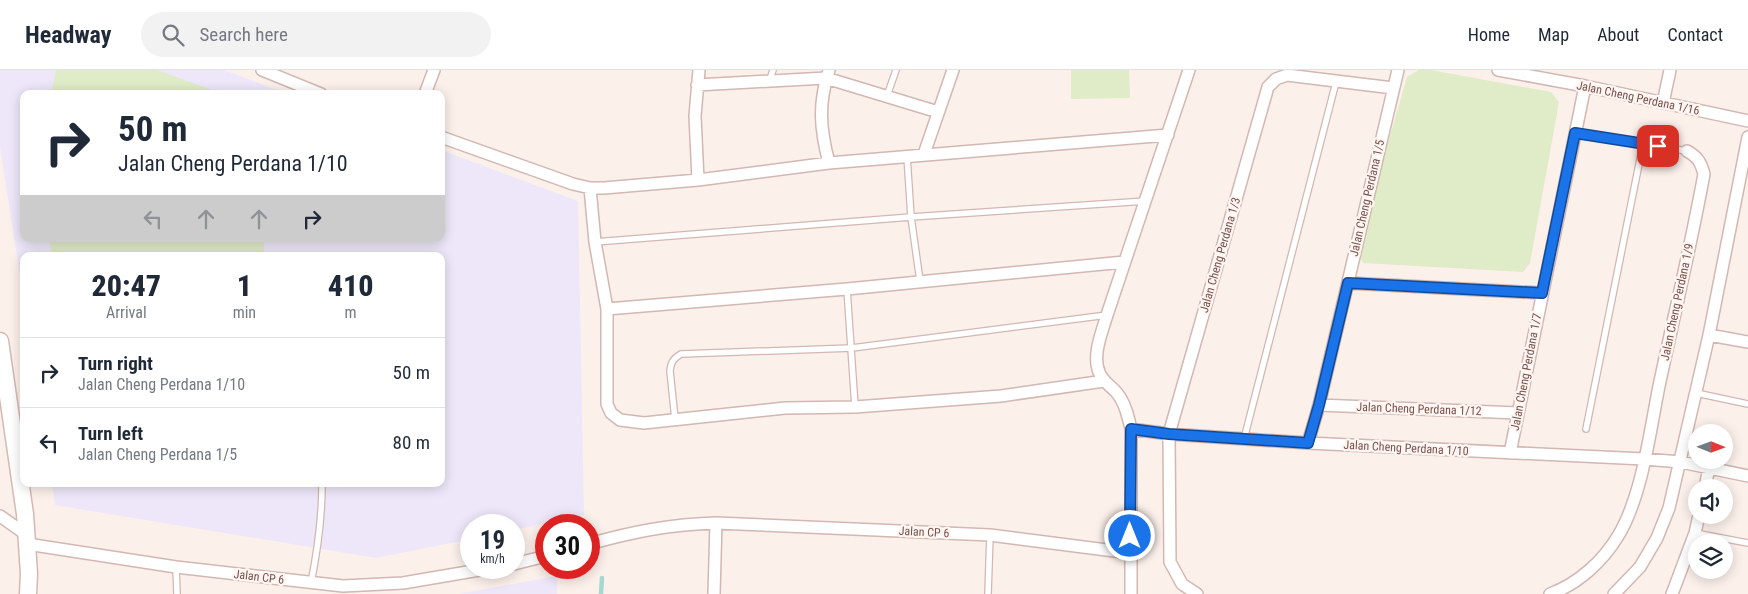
<!DOCTYPE html>
<html lang="en">
<head>
<meta charset="utf-8">
<style>
	:root { --surface:#fff; --page:#f2f2f3; --text:#1f2937; --muted:#747a83; --line:#e0e1e3 }
	body { margin:0; font-family:"Roboto Condensed",sans-serif; background:var(--page); color:var(--text); height:100vh; display:flex; flex-direction:column; font-size:19px; white-space:nowrap }
	* { box-sizing:border-box; margin:0 }
	p { font-size:16px; color:var(--muted) }
	.icon { flex:none; width:28px; height:28px; fill:none; stroke:currentColor; stroke-width:2; stroke-linecap:round; stroke-linejoin:round }
	.map { position:relative; flex:1; overflow:hidden }
	.side { position:absolute; left:20px; top:182px; width:425px; height:235px; display:flex; flex-direction:column; background:var(--surface); border-radius:10px; box-shadow:0 2px 12px #0003 }
	.side>* { flex:none }
	.top-card { position:absolute; left:20px; top:20px; width:425px; height:152px; border-radius:10px; box-shadow:0 2px 12px #0003; background:#fff; color:var(--text); overflow:hidden }
	.needle { width:32px; rotate:91deg }
	.tools { position:absolute; left:1688px; top:354px; display:grid; gap:10px }
	.tools a { display:grid; place-items:center; width:45px; height:45px; border-radius:50%; background:var(--surface); box-shadow:0 2px 12px #0003; font-size:25px }
	.speed { position:absolute; left:460px; top:444px; display:flex; gap:10px; font-size:25px; font-weight:700; text-align:center }
	.speed>* { display:grid; place-content:center; width:65px; height:65px; border-radius:50%; background:var(--surface); box-shadow:0 2px 12px #0003; line-height:1 }
	.speed small { font-size:12px; font-weight:400 }
	.speed .limit { border:8px solid #d22; background:#fff; color:#111 }
	.pin { position:absolute; display:grid; place-items:center; width:42px; height:42px; color:#fff; margin:-21px; border-radius:10px; box-shadow:0 2px 8px #0006 }
	.me { position:absolute; width:55px; margin:-28px; rotate:0deg; stroke-linejoin:round; filter:drop-shadow(0 0 4px #0008) }
	.turn { display:flex; align-items:center; gap:18px; height:105px; padding:0 15px; font-size:22px }
	.turn .icon { width:65px; height:65px; stroke-width:2.5 }
	.turn b { display:block; font-size:35px; line-height:42px }
	.lanes { display:flex; align-items:center; height:48px; padding:0 15px; background:#0003; justify-content:center; gap:25px; direction:ltr }
	.lanes .off { opacity:.35 }
	.eta { display:flex; justify-content:space-evenly; align-items:center; height:85px; text-align:center }
	.eta b { font-size:30px; font-weight:800; line-height:35px }
	ul { padding:0; list-style:none }
	li { display:flex; align-items:center; gap:15px; height:70px; padding:0 15px; border-top:1px solid var(--line) }
	li div { flex:1 }
	li b { display:block; font-size:19px }
	li em { font-style:normal }
	header { display:flex; align-items:center; gap:30px; box-sizing:border-box; height:70px; padding:0 25px; background:var(--surface); border-bottom:1px solid var(--line) }
	header strong { font-size:24px }
	nav { display:flex; gap:28px; margin-inline-start:auto; font-size:18px }
	.search { width:350px; height:45px; background:var(--page); display:flex; align-items:center; gap:12px; box-sizing:border-box; padding:0 18px; border-radius:28px; color:var(--muted); font-size:19px }
	.map>svg:first-child { display:block }
	.education { fill:#ede7f9 }
	.green { fill:#e0ebc8 }
	.lines { fill:none; stroke-linecap:round; stroke-linejoin:round }
	.stream { stroke:#a5d8d1; stroke-width:4.5 }
	.service-casing { stroke:#d2b7b2; stroke-width:8 }
	.minor-casing { stroke:#d2b7b2; stroke-width:14 }
	.secondary-casing { stroke:#d7b8b2; stroke-width:19 }
	.service { stroke:#fff; stroke-width:5.5 }
	.minor { stroke:#fff; stroke-width:11 }
	.secondary { stroke:#fff; stroke-width:16 }
	.route-casing { stroke:#114b97; stroke-width:12 }
	.route { stroke:#1a73e8; stroke-width:9 }
	.labels { text-anchor:middle; dominant-baseline:central; stroke-width:4.5; stroke-linejoin:round; paint-order:stroke }
	.street-label { font-size:12px; fill:#78504d; stroke:#fff6f1 }
</style>
</head>
<body>
<header>
<strong>Headway</strong>
<div class="search"><svg class="icon" aria-label="search" viewBox="0 0 24 24"><circle cx="10" cy="10" r="6"/><path d="M15 15l6 6"/></svg>Search here</div>
<nav><a>Home</a><a>Map</a><a>About</a><a>Contact</a></nav>
</header>
<div class="map">
<svg width="1748" height="524" viewBox="0 0 1748 524">
	<rect width="100%" height="100%" fill="#fcf0eb"/>
	<path class="education" d="M0 0H224L288 24H24V169H441V80L578 131 584 445 514 460V455H471V469L376 488 55 435 52 414H441V186H24V231L0 77Z
		M557 506V524H458Z"/>
	<path class="green" d="M56 0H157L223 24H51Z
		M1071 0H1129L1130 28 1071 29Z
		M1419 0H1431L1551 22 1559 32 1530 193 1523 202 1363 193 1357 181 1407 7Z
		M49 169H264V186H52Z"/>
	<g class="lines">
		<path class="stream" d="M601 524 602 508"/>
		<defs>
			<path id="service" d="M769 12 773 0
				M887 26 896 0
				M1575 63 1687 81
				M907 86 911 147 920 211
				M595 172 911 147 1146 131
				M847 219 855 337
				M1696 323 1748 334
				M675 349 670 301C671 292 673 289 681 284L852 278 1107 245
				M1586 359 1643 74
				M1244 369 1336 12
				M1695 463 1748 473
				M176 497 177 524
				M311 513C318 478 322 450 322 414
				M988 524 990 465"/>
			<path id="minor" d="M262 0 321 24
				M829 0C818 34 820 59 829 93
				M1498 0 1585 16 1748 51
				M697 15 826 8 938 42
				M425 24 434 0
				M1663 33 1670 0
				M441 67 573 114 590 118H604L698 110 829 93 1168 65
				M924 84 953 0
				M698 110 695 46 699 0
				M590 118 595 172 607 239V334L611 343 620 350 644 353 785 338 855 337 1001 326 1104 311
				M1348 213 1542 223
				M607 239 847 219 1124 192
				M1709 265 1748 272
				M1319 335 1518 343
				M1131 359 1169 364 1308 373 1644 389 1681 392 1748 406
				M1308 373 1319 335 1398 0
				M1510 383 1585 16
				M1705 418 1709 397
				M0 446 27 465
				M27 474 176 497 343 516 403 513 491 498
				M589 474C632 462 671 454 716 453L990 465 1130 483
				M514 494 546 486
				M714 524 716 453
				M1131 524V359C1128 346 1125 333 1117 323 1111 316 1102 311 1099 302 1092 285 1102 262 1107 245L1189 0
				M1197 524 1182 514 1170 492 1169 364 1268 17 1276 9 1287 5 1393 18
				M1550 524C1578 514 1603 491 1618 466 1642 427 1650 361 1659 316 1674 246 1691 175 1704 104 1701 93 1698 87 1687 81
				M1614 524 1640 497 1657 468 1669 438 1709 265 1748 67
				M1672 524 1695 463 1699 445"/>
			<path id="secondary" d="M0 271 25 444 29 504 28 524"/>
		</defs>
		<use href="#service" class="service-casing"/>
		<use href="#minor" class="minor-casing"/>
		<use href="#secondary" class="secondary-casing"/>
		<use href="#service" class="service"/>
		<use href="#minor" class="minor"/>
		<use href="#secondary" class="secondary"/>
	</g>
	<g class="lines">
		<defs>
			<path id="route" d="M1130 466 1131 359 1169 364 1308 373 1319 335 1348 213 1542 223 1575 63 1658 76"/>
		</defs>
		<use href="#route" class="route-casing"/>
		<use href="#route" class="route"/>
	</g>
	<g class="labels">
		<g class="street-label">
			<text transform="translate(1638 28) rotate(12)">Jalan Cheng Perdana 1/16</text>
			<text transform="translate(1367 128) rotate(-77)">Jalan Cheng Perdana 1/5</text>
			<text transform="translate(1220 185) rotate(-74)">Jalan Cheng Perdana 1/3</text>
			<text transform="translate(1677 232) rotate(-78)">Jalan Cheng Perdana 1/9</text>
			<text transform="translate(1526 302) rotate(-79)">Jalan Cheng Perdana 1/7</text>
			<text transform="translate(1419 339) rotate(2)">Jalan Cheng Perdana 1/12</text>
			<text transform="translate(1406 378) rotate(3)">Jalan Cheng Perdana 1/10</text>
			<text transform="translate(924 462) rotate(3)">Jalan CP 6</text>
			<text transform="translate(259 507) rotate(7)">Jalan CP 6</text>
		</g>
	</g>
</svg>
<div class="tools">
<a><svg class="needle" viewBox="-14 -14 28 28"><path d="M0-13l5 13h-10z" fill="#e53935"/><path d="M0 13l5-13h-10z" fill="#747a83"/></svg></a>
<a><svg class="icon" aria-label="sound" viewBox="0 0 24 24"><path d="M4 9h4l5-4v14l-5-4H4zM17 9q2 3 0 6"/></svg></a>
<a><svg class="icon" aria-label="layers" viewBox="0 0 24 24"><path d="M12 4l9 5-9 5-9-5zM3 14l9 5 9-5"/></svg></a>
</div>
<div class="speed"><div>19<small>km/h</small></div><div class="limit">30</div></div>
<div class="pin" style="left:1658px;top:76px;background:#d93025"><svg class="icon" aria-label="arrive" viewBox="0 0 24 24"><path d="M6 21V4h12l-3 4 3 4H6"/></svg></div>
<svg class="me" style="left:1130px;top:466px" viewBox="-20 -20 40 40"><circle r="17" fill="#1a73e8" stroke="#fff" stroke-width="3"/><path d="M0-11L8 9 0 5-8 9z" fill="#fff"/></svg>
<div class="top-card">
<div class="turn"><svg class="icon" aria-label="right" viewBox="0 0 24 24"><path d="M7 20v-9h11M14 6l5 5-5 5"/></svg><div><b>50 m</b>Jalan Cheng Perdana 1/10</div></div>
<div class="lanes"><svg class="icon off" aria-label="left" viewBox="0 0 24 24"><path d="M17 20v-9H6M10 6l-5 5 5 5"/></svg><svg class="icon off" aria-label="ahead" viewBox="0 0 24 24"><path d="M12 20V5M6 11l6-6 6 6"/></svg><svg class="icon off" aria-label="ahead" viewBox="0 0 24 24"><path d="M12 20V5M6 11l6-6 6 6"/></svg><svg class="icon" aria-label="right" viewBox="0 0 24 24"><path d="M7 20v-9h11M14 6l5 5-5 5"/></svg></div>
</div>
<section class="side">
<div class="eta">
<div><b>20:47</b><p>Arrival</p></div>
<div><b>1</b><p>min</p></div>
<div><b>410</b><p>m</p></div>
</div>
<ul>
<li><svg class="icon" aria-label="right" viewBox="0 0 24 24"><path d="M7 20v-9h11M14 6l5 5-5 5"/></svg><div><b>Turn right</b><p>Jalan Cheng Perdana 1/10</p></div><em>50 m</em></li>
<li><svg class="icon" aria-label="left" viewBox="0 0 24 24"><path d="M17 20v-9H6M10 6l-5 5 5 5"/></svg><div><b>Turn left</b><p>Jalan Cheng Perdana 1/5</p></div><em>80 m</em></li>
</ul>
</section>
</div>
</body>
</html>
